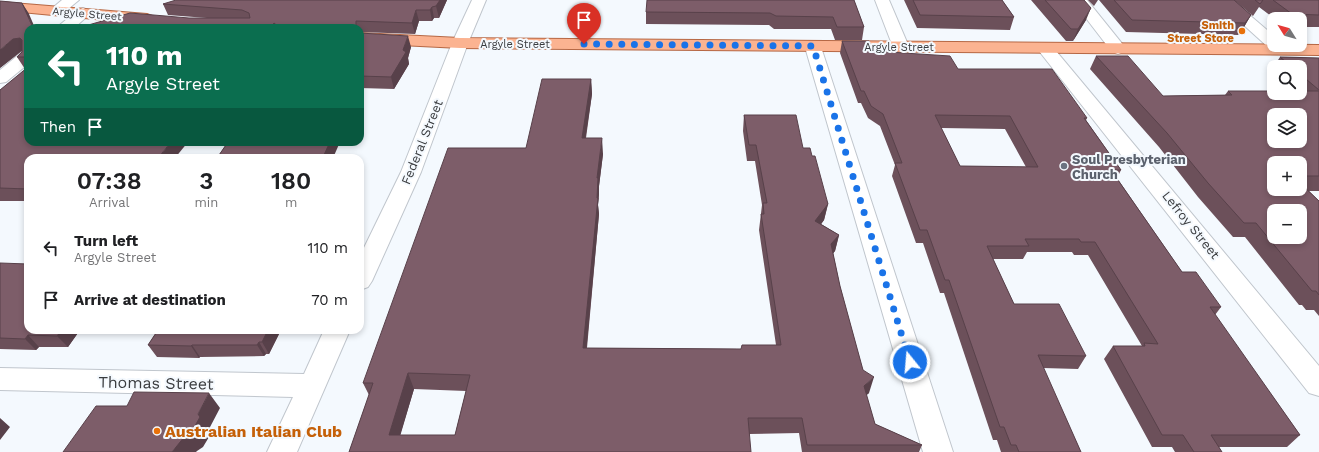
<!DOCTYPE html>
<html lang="en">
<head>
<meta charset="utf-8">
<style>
	:root { --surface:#fff; --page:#f2f2f2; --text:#202124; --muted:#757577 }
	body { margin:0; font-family:"Work Sans",sans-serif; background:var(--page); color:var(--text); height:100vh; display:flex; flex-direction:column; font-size:15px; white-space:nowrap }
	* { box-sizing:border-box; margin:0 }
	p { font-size:13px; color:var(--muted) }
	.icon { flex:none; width:22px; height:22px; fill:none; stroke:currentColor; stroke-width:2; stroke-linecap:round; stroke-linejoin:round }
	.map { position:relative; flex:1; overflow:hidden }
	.side { position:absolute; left:24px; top:154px; width:340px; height:180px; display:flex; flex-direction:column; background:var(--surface); border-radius:12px; box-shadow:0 2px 6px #0003 }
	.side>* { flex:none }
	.hud { position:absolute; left:24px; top:24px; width:340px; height:122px; border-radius:12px; box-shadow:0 2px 6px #0003; background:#0b6e4f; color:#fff; overflow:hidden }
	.needle { width:26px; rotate:307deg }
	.tools { position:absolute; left:1267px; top:12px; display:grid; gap:8px }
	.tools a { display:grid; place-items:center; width:40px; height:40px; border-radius:8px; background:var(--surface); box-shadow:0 2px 6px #0003; font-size:20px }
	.pin { position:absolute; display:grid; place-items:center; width:34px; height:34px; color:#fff; margin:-41px -17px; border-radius:50% 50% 50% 0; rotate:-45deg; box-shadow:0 0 4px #0007 }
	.pin .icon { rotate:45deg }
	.me { position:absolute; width:44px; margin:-22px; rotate:343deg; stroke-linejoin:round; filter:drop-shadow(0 0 3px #0008) }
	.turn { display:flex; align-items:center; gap:14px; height:84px; padding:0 16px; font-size:18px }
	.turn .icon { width:52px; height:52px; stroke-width:2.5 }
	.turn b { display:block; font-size:28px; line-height:34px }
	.then { display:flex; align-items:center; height:38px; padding:0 16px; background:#0003; gap:8px; font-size:15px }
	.eta { display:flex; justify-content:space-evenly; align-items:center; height:68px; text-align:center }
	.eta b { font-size:24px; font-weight:600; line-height:28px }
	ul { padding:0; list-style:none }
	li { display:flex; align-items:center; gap:12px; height:52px; padding:0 16px }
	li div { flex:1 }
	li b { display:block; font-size:15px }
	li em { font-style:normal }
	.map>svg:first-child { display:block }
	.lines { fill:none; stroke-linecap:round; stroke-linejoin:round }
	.minor-casing { stroke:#c0c6cd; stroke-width:2 }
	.major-casing { stroke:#b66845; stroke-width:2 }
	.minor { fill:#fff; fill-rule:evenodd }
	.major { fill:#fbb391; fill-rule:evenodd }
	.wall { fill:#6c505a; fill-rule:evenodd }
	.shaded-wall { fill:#58414a }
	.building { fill:#7d5d69; stroke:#58414a; fill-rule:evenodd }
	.route { stroke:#1a73e8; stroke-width:7; stroke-dasharray:0 12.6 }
	.food-dot { fill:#e8710a; stroke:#f4f9fe; stroke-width:1.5 }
	.worship-dot { fill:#6b7280; stroke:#f4f9fe; stroke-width:1.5 }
	.labels { text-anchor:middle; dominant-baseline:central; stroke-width:4; stroke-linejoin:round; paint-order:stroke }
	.far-street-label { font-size:11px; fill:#3a3c3f; stroke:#f4f9fe }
	.far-food-label { font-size:11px; font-weight:bold; fill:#c56008; stroke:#f4f9fe; text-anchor:end }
	.street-label { font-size:13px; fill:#3a3c3f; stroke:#f4f9fe }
	.worship-label { font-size:13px; font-weight:bold; fill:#5b616d; stroke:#f4f9fe; text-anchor:start }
	.near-street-label { font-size:16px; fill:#3a3c3f; stroke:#f4f9fe }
	.near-food-label { font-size:16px; font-weight:bold; fill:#c56008; stroke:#f4f9fe; text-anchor:start }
</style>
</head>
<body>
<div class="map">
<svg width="1319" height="452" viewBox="0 0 1319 452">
	<rect width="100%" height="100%" fill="#f4f9fe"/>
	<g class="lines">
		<defs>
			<path id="minor" d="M62 0H79L62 14H52L49 11Z
				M472 0H486L468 43 421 172 372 281 368 287 360 290V256L401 172 452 43Z
				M875 0H889L909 47 907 50 901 52 895 50 893 47Z
				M1072 0H1087L1124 46 1126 49 1124 52 1118 54 1112 52Z
				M1216 0H1232L1274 36V45H1281L1280 47 1274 49 1268 47Z
				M83 8 88 10 91 13 74 28H56L78 10Z
				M813 42 819 44 821 47 953 452H923L805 47 807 44Z
				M1045 43 1051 45 1319 366V396L1309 393 1039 51 1037 48 1039 45Z
				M28 51V64L6 82 0 83V70L22 52Z
				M324 330H350L297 452H267L293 397 0 390V368L304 374Z"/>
			<path id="major" d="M0 2 147 14 152 16 155 19 152 22 147 24 0 10Z
				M360 33 460 38 1319 45V55L460 48 360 43Z"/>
		</defs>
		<use href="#minor" class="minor-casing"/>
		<use href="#major" class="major-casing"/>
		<use href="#minor" class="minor"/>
		<use href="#major" class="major"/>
	</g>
	<path class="wall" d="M447 0 439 18H434L432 21H419L415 34 360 32V28H78L189 18H207L168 15 163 4Z
		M854 0 864 27 862 40H835L831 29H774L769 25 646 24V12Z
		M904 0H1002L1014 17 1010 30 917 28Z
		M1031 0H1084L1086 20 1073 41H1066Z
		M1088 0H1098L1094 6Z
		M1099 0H1234L1251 15 1244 27 1238 35 1126 32Z
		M1234 0H1319V27H1300V19H1275L1259 7 1253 16Z
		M22 3 29 14 28 28V201H0V90L26 69H25L17 57 22 52V51L0 68Z
		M360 33 411 47 408 58 409 64 394 89 360 88Z
		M842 41 873 51 958 69 1087 118 1086 120 1121 170 1117 178 1182 272 1221 307 1215 315 1300 435 1287 447H1219L1222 452H1175L1172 447H1152L1104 359 1113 346H1142L1088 255H1074L1072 252H1027L1023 259H993L1014 304 1086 356 1078 369 1043 368 1081 452H1001L997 440H993L944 293H940L923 243H916L892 176 895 165 880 126 868 118 861 103H858L840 53ZM941 128 1005 129 1026 167 960 166Z
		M1096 56 1163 96 1225 95 1228 91 1300 93V67H1274V73L1271 71 1280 57 1319 58V191H1309L1319 201V316L1314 310H1306L1302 305H1299L1245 237H1233L1198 197 1159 147 1090 69ZM1300 163V189H1274Z
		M591 79 592 94 586 138 603 154 599 186V194L598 205 599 214 587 348 741 349 776 345 759 230 762 205 755 161H747L743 131 744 115 803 148 828 204 824 220 821 224 839 235 835 251 833 253 840 286 869 393 866 395 875 424 922 445 919 452H802L799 433 749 434 349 452 369 395 363 383 526 148ZM414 389 466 391 455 435H400Z
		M228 142 333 158H217Z
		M0 263 28 330H80L68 347H39L36 350 0 349Z
		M158 330H281L269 354H266L264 356 200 357 199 358 157 357 148 345Z"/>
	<path class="shaded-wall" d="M440 0H447L439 18 436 6Z
		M22 3 29 14 35 28H33Z
		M432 7 434 18 432 21 430 10Z
		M1091 8 1086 20 1073 41 1078 29Z
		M416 10 419 21 415 34 412 23Z
		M1251 15 1244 27 1238 35 1245 23Z
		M274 23 275 28H270Z
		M408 36 411 47 408 58 409 64 394 89 391 77 403 50Z
		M20 38 28 50 21 51 0 68V50L13 39Z
		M591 79 592 94 583 154 582 138Z
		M602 138 603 154 599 186V194L598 205 599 214 585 364 583 348 597 198V178Z
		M171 142H188L175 158H158Z
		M330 142H340L333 158H318Z
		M828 204 824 220 812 237 815 221Z
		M839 235 835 251 828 260 831 244Z
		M62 330H80L68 347 57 336Z
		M268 330H281L269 354 262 342Z
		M28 335 39 347 36 350 25 339Z
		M259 342 266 354 264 356 257 345Z
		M192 345 200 357 199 358 191 346Z
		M408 373 414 389 396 450 389 435Z
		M874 377 869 393 859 402 864 386Z
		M209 393 220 408 209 429 212 432 203 447 197 451 196 452H172L198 414Z
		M0 418 10 427 0 440Z"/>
	<path class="building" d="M176 0H440L436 6 432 7 430 10H416L412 23 356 21V28H280L274 23 270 28H78L130 13 189 18H250L249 13 242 10 163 4Z
		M647 0H854L864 27H837L833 17 776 16 770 13 646 12Z
		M913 0H1002L1014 17 920 15Z
		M1045 0H1084L1091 8 1078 29H1071Z
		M1114 0H1234L1251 15 1245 23 1132 20Z
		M1255 0H1263L1260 4Z
		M1273 0H1319V15L1292 14Z
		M0 1 22 3 33 28H28V57H17L22 52V40L20 38 13 39 0 50Z
		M360 33 408 36 403 50 406 52 391 77 360 76Z
		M842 41H869L873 51 950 56 958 69H1052L1087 118H1084L1121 170H1111L1182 272H1196L1221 307H1210L1300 435H1211L1222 452H1194L1183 435H1162L1113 346H1145L1144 343 1158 344 1095 242H1081L1079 239H1025L1029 246H987L1014 304H1059L1086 356 1038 355 1081 452H1019L1016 445H1011L1004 427H1000L949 280H945L927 230H920L895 163H902L883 114 871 106 864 91H861ZM935 115 1010 116 1038 167 960 166Z
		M1096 56H1128L1163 96 1232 95 1228 91H1274V93H1300V91H1319V176H1300V163H1274V189H1300V183L1319 201V295L1316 291H1312L1256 223H1244L1208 183 1167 133ZM1274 115H1300V141H1274ZM1274 211H1300V237H1274Z
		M1280 57 1319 58V90L1300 74V67H1292Z
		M28 67V142H171L158 158H28V189L0 188V90Z
		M542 79H591L582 138H602L597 178H598L597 198H598L583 348 741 349 742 345H781L761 214H764L763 203H767L756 145H749L744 115H796L803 148H810L812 156H815L828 204 815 221 839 235 831 244 840 286 863 370 874 377 864 386 875 424 922 445H807L802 418H748L751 452H349L373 383H363L448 148H526ZM408 373 470 375 455 435H389Z
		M228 142H330L323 157 318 158H291V157L217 158Z
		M0 263 28 264V330H62L57 336 28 335 25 339 0 338Z
		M158 330H268L262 342H259L257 345H192L191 346 148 345Z
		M134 392 209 393 198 414 200 417 191 433 185 436 172 452H63L96 406H127Z"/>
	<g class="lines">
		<path class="route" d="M584 44 813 46 910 362"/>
	</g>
	<g class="food-dot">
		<circle cx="1242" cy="31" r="4"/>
		<circle cx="157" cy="431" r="4"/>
	</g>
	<circle class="worship-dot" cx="1064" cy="166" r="4"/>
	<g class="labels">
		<g class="far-street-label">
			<text transform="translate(87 14) rotate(5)">Argyle Street</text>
			<text x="515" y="44">Argyle Street</text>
			<text x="899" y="47">Argyle Street</text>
		</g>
		<g class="far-food-label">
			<text x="1234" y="25">Smith<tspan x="1234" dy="13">Street Store</tspan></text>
		</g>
		<g class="street-label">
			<text transform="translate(422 142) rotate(-68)">Federal Street</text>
			<text transform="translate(1191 225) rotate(51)">Lefroy Street</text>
		</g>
		<g class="worship-label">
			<text x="1072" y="159">Soul Presbyterian<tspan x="1072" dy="15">Church</tspan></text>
		</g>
		<g class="near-street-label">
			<text transform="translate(156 383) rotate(1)">Thomas Street</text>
		</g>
		<g class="near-food-label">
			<text x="165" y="431">Australian Italian Club</text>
		</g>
	</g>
</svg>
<div class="tools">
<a><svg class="needle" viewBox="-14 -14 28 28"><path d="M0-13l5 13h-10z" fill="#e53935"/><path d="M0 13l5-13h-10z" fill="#757577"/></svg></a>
<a><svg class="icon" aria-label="search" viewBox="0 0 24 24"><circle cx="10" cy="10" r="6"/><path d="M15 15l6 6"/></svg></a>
<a><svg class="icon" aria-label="layers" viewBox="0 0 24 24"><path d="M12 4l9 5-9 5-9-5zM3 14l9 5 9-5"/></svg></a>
<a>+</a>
<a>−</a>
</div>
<div class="pin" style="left:584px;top:44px;background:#d93025"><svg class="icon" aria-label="arrive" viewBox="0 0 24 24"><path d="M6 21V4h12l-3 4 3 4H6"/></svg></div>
<svg class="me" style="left:910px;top:362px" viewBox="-20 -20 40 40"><circle r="17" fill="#1a73e8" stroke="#fff" stroke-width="3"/><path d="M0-11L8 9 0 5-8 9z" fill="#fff"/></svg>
<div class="hud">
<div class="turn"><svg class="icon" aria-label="left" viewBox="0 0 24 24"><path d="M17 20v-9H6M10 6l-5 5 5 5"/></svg><div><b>110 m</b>Argyle Street</div></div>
<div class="then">Then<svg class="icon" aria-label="arrive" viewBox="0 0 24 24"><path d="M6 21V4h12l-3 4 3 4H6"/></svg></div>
</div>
<section class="side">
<div class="eta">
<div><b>07:38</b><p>Arrival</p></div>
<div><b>3</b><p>min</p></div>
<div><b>180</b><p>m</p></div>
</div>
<ul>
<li><svg class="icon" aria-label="left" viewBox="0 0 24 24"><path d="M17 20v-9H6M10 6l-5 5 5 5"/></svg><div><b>Turn left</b><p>Argyle Street</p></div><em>110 m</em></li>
<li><svg class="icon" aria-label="arrive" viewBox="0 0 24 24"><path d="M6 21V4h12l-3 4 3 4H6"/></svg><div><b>Arrive at destination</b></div><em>70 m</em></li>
</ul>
</section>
</div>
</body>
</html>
